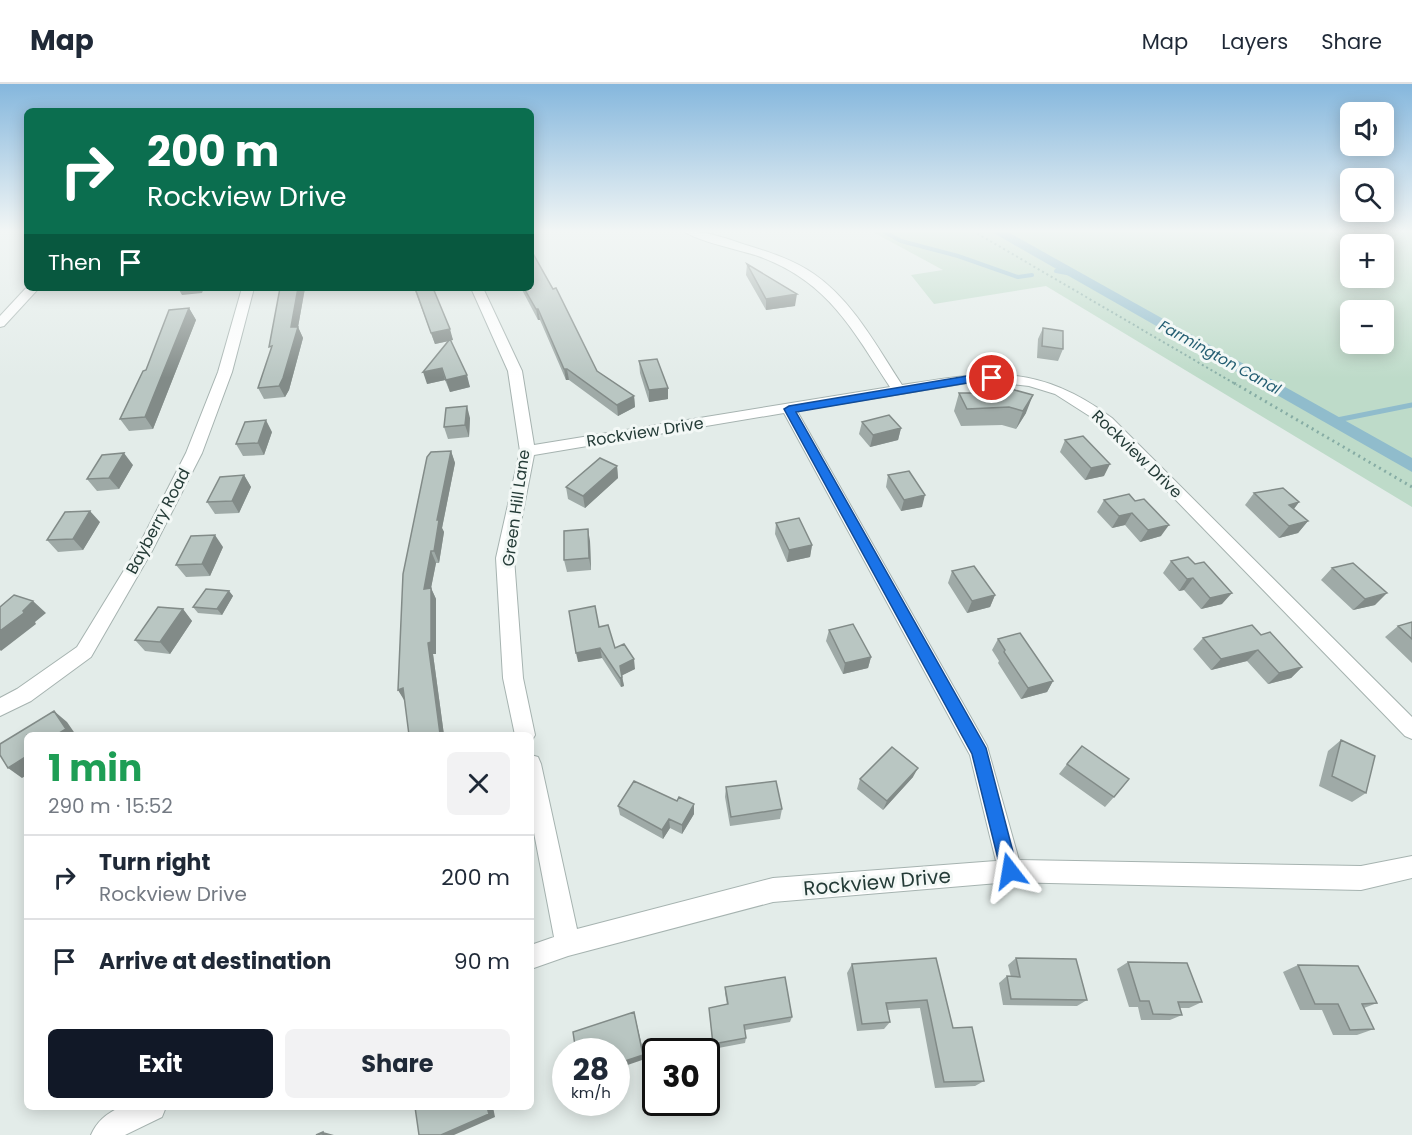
<!DOCTYPE html>
<html lang="en">
<head>
<meta charset="utf-8">
<style>
	:root { --surface:#fff; --page:#f2f2f3; --text:#1f2937; --muted:#747a83; --line:#e0e1e3; --accent:#111827 }
	body { margin:0; font-family:Poppins,sans-serif; background:var(--page); color:var(--text); height:100vh; display:flex; flex-direction:column; font-size:22px; white-space:nowrap }
	* { box-sizing:border-box; margin:0 }
	p { font-size:20px; color:var(--muted) }
	.icon { flex:none; width:33px; height:33px; fill:none; stroke:currentColor; stroke-width:2; stroke-linecap:round; stroke-linejoin:round }
	.map { position:relative; flex:1; overflow:hidden }
	.details { position:absolute; left:24px; top:648px; width:510px; height:378px; display:flex; flex-direction:column; background:var(--surface); border-radius:9px; box-shadow:0 3px 15px #0003 }
	.details>* { flex:none }
	.hud { position:absolute; left:24px; top:24px; width:510px; height:183px; border-radius:9px; box-shadow:0 3px 15px #0003; background:#0b6e4f; color:#fff; overflow:hidden }
	.controls { position:absolute; left:1340px; top:18px; display:grid; gap:12px }
	.controls a { display:grid; place-items:center; width:54px; height:54px; border-radius:9px; background:var(--surface); box-shadow:0 3px 15px #0003; font-size:30px }
	.speed { position:absolute; left:552px; top:954px; display:flex; gap:12px; font-size:30px; font-weight:700; text-align:center }
	.speed>* { display:grid; place-content:center; width:78px; height:78px; border-radius:50%; background:var(--surface); box-shadow:0 3px 15px #0003; line-height:1 }
	.speed small { font-size:15px; font-weight:400 }
	.speed .limit { border:3px solid #111; border-radius:9px; background:#fff; color:#111 }
	.pin { position:absolute; display:grid; place-items:center; width:51px; height:51px; color:#fff; margin:-26px; border:3px solid #fff; border-radius:50%; box-shadow:0 2px 6px #0007 }
	.me { position:absolute; width:66px; margin:-33px; rotate:346deg; stroke-linejoin:round; filter:drop-shadow(0 0 4px #0008) }
	.turn { display:flex; align-items:center; gap:21px; height:126px; padding:0 24px; font-size:27px }
	.turn .icon { width:78px; height:78px; stroke-width:2.5 }
	.turn b { display:block; font-size:42px; line-height:51px }
	.then { display:flex; align-items:center; height:57px; padding:0 24px; background:#0003; gap:12px; font-size:22px }
	.round { display:grid; place-items:center; flex:none; width:63px; height:63px; border-radius:9px; background:var(--page) }
	.head { display:flex; align-items:center; justify-content:space-between; height:102px; padding:0 24px }
	h1 { font-size:36px; font-weight:700; line-height:45px; color:#1e9e55 }
	.cta { display:flex; gap:12px; margin-top:auto; padding:12px 24px }
	.cta a { flex:1; height:69px; border-radius:9px; background:var(--accent); color:#fff; font-size:24px; font-weight:700; line-height:69px; text-align:center }
	.cta a+a { background:var(--page); color:var(--text) }
	ul { padding:0; list-style:none }
	li { display:flex; align-items:center; gap:18px; height:84px; padding:0 24px; border-top:2px solid var(--line) }
	li div { flex:1 }
	li b { display:block; font-size:22px }
	li em { font-style:normal }
	header { display:flex; align-items:center; gap:36px; box-sizing:border-box; height:84px; padding:0 30px; background:var(--surface); border-bottom:2px solid var(--line) }
	header strong { font-size:28px }
	nav { display:flex; gap:33px; margin-inline-start:auto; font-size:21px }
	.map>svg:first-child { display:block }
	.green { fill:#bedbc9; fill-rule:evenodd }
	.lines { fill:none; stroke-linecap:round; stroke-linejoin:round }
	.stream-far1 { stroke:#90bccc; stroke-width:4 }
	.stream { stroke:#90bccc; stroke-width:5 }
	.canal { fill:#90bccc; fill-rule:evenodd }
	.minor-casing { stroke:#a6b3b0; stroke-width:2 }
	.path-far1 { stroke:#86aca4; stroke-width:2; stroke-dasharray:2 3; stroke-linecap:butt }
	.path { stroke:#86aca4; stroke-width:3; stroke-dasharray:2 4; stroke-linecap:butt }
	.minor { fill:#fff; fill-rule:evenodd }
	.wall { fill:#9faaa7 }
	.shaded-wall { fill:#828b88 }
	.building { fill:#b9c6c2; stroke:#828b88; stroke-width:1.5 }
	.route { fill:#1a73e8; stroke:#114b97; stroke-width:1.5 }
	.labels { text-anchor:middle; dominant-baseline:central; stroke-width:6; stroke-linejoin:round; paint-order:stroke }
	.far-water-label { font-size:15px; font-style:italic; fill:#235d72; stroke:#f3f8f6 }
	.street-label { font-size:16px; fill:#243b37; stroke:#f3f8f6 }
	.near-street-label { font-size:20px; fill:#243b37; stroke:#f3f8f6 }
</style>
</head>
<body>
<header>
<strong>Map</strong>
<nav><a>Map</a><a>Layers</a><a>Share</a></nav>
</header>
<div class="map">
<svg width="1412" height="1051" viewBox="0 0 1412 1051">
	<rect width="100%" height="100%" fill="#e3ece9"/>
	<path class="green" d="M871 147H1412V423L1046 202 934 220 911 191 943 186ZM1350 160H1383V194H1350ZM1350 226H1383V260H1350Z"/>
	<g class="lines">
		<path class="stream-far1" d="M883 147 901 157 958 172 1018 193 1032 191
			M1056 187 1072 190"/>
		<path class="stream" d="M1332 337 1412 321"/>
		<path class="canal" d="M990 147H1006L1412 374V388Z"/>
		<defs>
			<path id="minor" d="M684 147C706 147 725 154 746 161 769 168 794 176 814 190 853 217 877 263 902 301 989 287 1037 279 1112 334L1412 633V655L1405 652 1102 340 1055 310 1029 302 994 298H973L797 327 987 662 1019 776 1361 782 1412 772V794L1361 806 1010 798 773 818 568 872 531 885V861L554 853 531 733V671L538 673 541 680 577 845 773 794 996 777 970 671 784 329 534 371 514 474 523 594 535 651 531 658V651H515L503 594 496 474 520 367 508 287 471 204H483L522 287 534 361 890 303C852 245 828 197 758 172 740 166 696 157 684 147Z
				M27 203 39 204 4 242 0 243V232Z
				M242 204H254L232 288 202 369 152 467 91 573 31 617 0 632V614L17 605 77 563 137 465 186 369 218 288Z
				M121 1023H166L162 1033 125 1051H91C97 1037 107 1029 121 1023Z"/>
		</defs>
		<use href="#minor" class="minor-casing"/>
		<path class="path-far1" d="M973 147 1237 301"/>
		<path class="path" d="M1234 299 1412 403"/>
		<use href="#minor" class="minor"/>
	</g>
	<path class="wall" d="M747 180 795 222 766 226 746 191Z
		M280 204H305L298 243 303 254 289 306 285 313 264 315 258 304 271 267Z
		M414 204H433L453 256H450L470 303 450 308 445 296 427 300 449 257 435 260Z
		M521 204H531L597 287 634 312 635 323 618 332 569 296H566L540 236H538Z
		M189 224 196 236 153 345 129 347 120 335 146 286Z
		M1043 244 1063 265 1058 277 1037 274 1038 255Z
		M639 277 668 304V315L649 318 640 289Z
		M959 309H1008L1026 329 1016 345 1002 341 961 342 954 327Z
		M470 334 469 353 448 355 444 343Z
		M862 338 901 344 898 356 870 363 859 350Z
		M272 348 264 371 243 372 236 360Z
		M1065 356 1104 392 1085 396 1060 368Z
		M451 367 455 379 442 444 444 448 439 479H436L431 504 436 515V570H433L444 651H409L405 616 398 606Z
		M133 381 119 405 97 407 87 395Z
		M617 382 618 394 585 424 568 415 566 403Z
		M244 391 251 403 239 429 215 430 207 418Z
		M888 391 922 423 901 427 886 403Z
		M1254 409 1299 418 1294 425 1308 437 1298 449 1279 454 1245 421Z
		M1104 416 1135 417 1161 452 1140 458 1125 441 1112 444 1097 428Z
		M100 438 83 466 58 468 47 456Z
		M776 439 812 461 810 473 787 478 775 450Z
		M590 457 591 486 567 488 564 476Z
		M223 463 210 492 186 493 176 481Z
		M1188 473 1222 520 1201 525 1184 506 1179 507 1163 489 1171 477Z
		M1332 484 1375 521 1353 526 1321 496Z
		M952 487 995 511 990 523 967 529 948 499Z
		M229 507 233 512 222 531 198 529 193 523Z
		M183 525 192 537 170 570 145 567 135 556Z
		M1412 538V579L1385 553 1398 542Z
		M599 543 615 564 635 585 622 591 624 602 621 603 602 574 578 578Z
		M829 546 871 573 868 584 843 590 826 557Z
		M1261 551 1302 583 1291 594 1268 600 1247 577 1211 586 1193 565 1203 554Z
		M998 555 1053 597 1047 608 1021 615 998 579 999 577 992 566Z
		M1341 656 1366 709 1352 718 1319 702 1328 667Z
		M1067 680 1114 713 1105 723 1059 690Z
		M913 693 883 726 857 705 860 695Z
		M726 703 782 725 780 735 730 742 725 713Z
		M618 722 694 730 682 750 670 744 663 755 620 731Z
		M936 874 953 944 984 997 975 1002 935 1004 920 924 888 926 890 938 884 945 857 947 847 889 852 880Z
		M1016 874 1087 916 1077 922 1003 921 999 899 1007 892 1011 893 1008 881Z
		M1128 878 1202 918 1189 924H1180L1182 931 1170 936H1141L1138 923H1129L1117 885Z
		M1298 881 1377 919 1364 924 1374 945 1357 951H1333L1322 926H1300L1283 888Z
		M725 903 792 933 790 938 745 946 746 954 745 959 713 965 709 924 727 921 725 909Z"/>
	<path class="shaded-wall" d="M178 204H204L202 209 182 211Z
		M298 204H305L298 243 303 254 289 306 285 313 279 302 291 243Z
		M797 210 795 222 766 226V215Z
		M189 224 196 236 153 345 145 333Z
		M536 225H538L540 236H538Z
		M450 245 453 256 435 260 431 249Z
		M442 284 445 296 427 300 423 288Z
		M564 285H567L569 296H566Z
		M467 291 470 303 450 308 446 296Z
		M668 304V315L649 318V306Z
		M1033 311 1026 329 1016 345 1023 327Z
		M634 312 635 323 618 332 617 321Z
		M467 322 470 334 469 353 465 341Z
		M266 336 272 348 264 371 258 359Z
		M901 344 898 356 870 363 873 351Z
		M451 367 455 379 442 444 444 448 439 479 434 467 437 436Z
		M124 369 133 381 119 405 109 394Z
		M1110 380 1104 392 1085 396 1091 384Z
		M617 382 618 394 585 424 583 412Z
		M244 391 251 403 239 429 232 417Z
		M925 411 922 423 901 427 904 416Z
		M1299 418 1290 430 1289 421Z
		M90 427 100 438 83 466 73 455Z
		M1132 429 1125 441 1112 444 1119 432Z
		M1308 437 1298 449 1279 454 1289 442Z
		M1169 441 1161 452 1140 458 1148 446Z
		M588 445 590 457 591 486 589 474Z
		M215 451 223 463 210 492 202 480Z
		M812 461 810 473 787 478 789 466Z
		M431 467 436 479 431 504 436 515V570H433L444 651H438L428 559 424 505Z
		M1193 494 1184 506 1179 507 1187 495Z
		M229 507 233 512 222 531 217 525Z
		M1232 509 1222 520 1201 525 1210 514Z
		M1387 509 1375 521 1353 526 1365 515Z
		M995 511 990 523 967 529 972 517Z
		M33 517 46 529 35 538 36 540 1 567 0 566V547Z
		M183 525 192 537 170 570 160 558Z
		M600 564 602 574 578 578 576 569Z
		M1258 566 1247 577 1211 586 1221 575Z
		M871 573 868 584 843 590 845 579Z
		M634 575 635 585 621 592 620 582Z
		M1302 583 1291 594 1268 600 1279 589Z
		M622 593 624 602 621 603 620 594Z
		M1053 597 1047 608 1021 615 1028 604Z
		M403 604 409 615 404 616 398 606Z
		M54 627 67 638 76 651H56Z
		M27 672V691L22 694 8 684Z
		M918 684 913 693 883 726 887 717Z
		M694 720V730L682 750V741Z
		M669 735 670 744 663 755 662 746Z
		M634 928 645 975 616 985V980Z
		M487 1023H493L495 1033 454 1051H441Z
		M323 1048 334 1051H323Z"/>
	<path class="building" d="M531 166 553 205 556 204 597 287 634 312 617 321 567 285H564L538 225H536L524 204H531Z
		M747 180 797 210 766 215Z
		M280 204H298L291 243H298L283 294 279 302 258 304 272 262 269 263Z
		M415 204H433L450 245 431 249Z
		M189 224 145 333 120 335 143 287 146 286 169 226Z
		M1043 244 1063 247V265L1042 262Z
		M450 255 467 291 446 296 442 284 423 288Z
		M657 275 668 304 649 306 639 277Z
		M1011 305 1033 311 1023 327 1009 323 967 325 959 309H1008Z
		M467 322 465 341 444 343 446 324Z
		M889 331 901 344 873 351 862 338Z
		M266 336 258 359 236 360 245 338Z
		M1083 352 1110 380 1091 384 1065 356Z
		M451 367 437 436H439L434 467H431L424 505 431 504V558L428 559 440 650 409 651 403 604 398 606 403 490 427 373 431 368Z
		M124 369 109 394 87 395 102 371Z
		M600 374 617 382 583 412 566 403Z
		M909 387 925 411 904 416 888 391Z
		M244 391 232 417 207 418 220 393Z
		M1283 404 1299 418 1289 421 1308 437 1289 442 1254 409Z
		M1129 410 1135 417 1144 415 1169 441 1148 446 1132 429 1119 432 1104 416Z
		M90 427 73 455 47 456 65 428Z
		M799 434 812 461 789 466 776 439Z
		M588 445 589 474 564 476V447Z
		M215 451 202 480 176 481 191 452Z
		M1188 473 1195 480 1204 478 1232 509 1210 514 1193 494 1187 495 1171 477Z
		M1353 479 1387 509 1365 515 1332 484Z
		M974 482 995 511 972 517 952 487Z
		M206 505 229 507 217 525 193 523Z
		M14 511 33 517 23 527 24 529 0 547V523Z
		M595 522 599 543 608 541 615 564 624 560 634 575 620 582 622 593 620 594 600 564 576 569 569 527Z
		M158 523 183 525 160 558 135 556Z
		M1412 538V555L1398 542Z
		M853 540 871 573 845 579 829 546Z
		M1252 541 1261 551 1270 548 1302 583 1279 589 1258 566 1221 575 1203 554Z
		M1020 549 1053 597 1028 604 1004 568 1005 566 998 555Z
		M54 627 66 645 56 651H27V672L8 684 0 671V660Z
		M1341 656 1375 672 1366 709 1332 692Z
		M1082 662 1129 695 1114 713 1067 680Z
		M892 663 918 684 887 717 860 695Z
		M634 697 677 717 679 713 694 720 682 741 669 735 662 746 618 722Z
		M776 697 782 725 731 733 726 703Z
		M936 874 953 944 972 943 984 997 944 998 927 916 886 919 890 938 862 940 852 880Z
		M1016 874 1076 875 1087 916 1011 915 1007 892 1020 893Z
		M1128 878 1187 879 1202 918H1178L1182 931 1153 930 1149 917H1140Z
		M1298 881 1358 882 1377 919 1362 920 1374 945 1350 946 1338 920H1315Z
		M785 893 792 933 744 941 746 954 713 960 709 924 728 920 725 903Z
		M634 928 643 971 616 980V968H576L573 948Z
		M415 1023H487L489 1030 441 1051H419Z
		M323 1048V1051H316Z"/>
	<linearGradient id="sky" x2="0" y2="1"><stop stop-color="#85b7dd"/><stop offset="0.5" stop-color="#f2f6f5"/><stop offset="1" stop-color="#f2f6f5" stop-opacity="0"/></linearGradient>
	<rect width="1412" height="294" fill="url(#sky)"/>
	<path class="route" d="M973 291H992L998 294 992 297 973 298 796 328 986 664 1018 787 1016 793 1010 796 1003 793 1001 787 972 670 784 325 789 322Z"/>
	<g class="labels">
		<g class="far-water-label">
			<text transform="translate(1220 273) rotate(29)">Farmington Canal</text>
		</g>
		<g class="street-label">
			<text transform="translate(645 348) rotate(-9)">Rockview Drive</text>
			<text transform="translate(1137 370) rotate(44)">Rockview Drive</text>
			<text transform="translate(516 424) rotate(-82)">Green Hill Lane</text>
			<text transform="translate(158 437) rotate(-62)">Bayberry Road</text>
		</g>
		<g class="near-street-label">
			<text transform="translate(877 798) rotate(-5)">Rockview Drive</text>
		</g>
	</g>
</svg>
<div class="controls">
<a><svg class="icon" aria-label="sound" viewBox="0 0 24 24"><path d="M4 9h4l5-4v14l-5-4H4zM17 9q2 3 0 6"/></svg></a>
<a><svg class="icon" aria-label="search" viewBox="0 0 24 24"><circle cx="10" cy="10" r="6"/><path d="M15 15l6 6"/></svg></a>
<a>+</a>
<a>−</a>
</div>
<div class="speed"><div>28<small>km/h</small></div><div class="limit">30</div></div>
<div class="pin" style="left:992px;top:294px;background:#d93025"><svg class="icon" aria-label="arrive" viewBox="0 0 24 24"><path d="M6 21V4h12l-3 4 3 4H6"/></svg></div>
<svg class="me" style="left:1010px;top:787px" viewBox="-20 -20 40 40"><path d="M0-17L14 15 0 8-14 15z" fill="#1a73e8" stroke="#fff" stroke-width="4"/></svg>
<div class="hud">
<div class="turn"><svg class="icon" aria-label="right" viewBox="0 0 24 24"><path d="M7 20v-9h11M14 6l5 5-5 5"/></svg><div><b>200 m</b>Rockview Drive</div></div>
<div class="then">Then<svg class="icon" aria-label="arrive" viewBox="0 0 24 24"><path d="M6 21V4h12l-3 4 3 4H6"/></svg></div>
</div>
<section class="details">
<div class="head"><div><h1>1 min</h1><p>290 m · 15:52</p></div><a class="round"><svg class="icon" aria-label="close" viewBox="0 0 24 24"><path d="M6 6l12 12M18 6L6 18"/></svg></a></div>
<ul>
<li><svg class="icon" aria-label="right" viewBox="0 0 24 24"><path d="M7 20v-9h11M14 6l5 5-5 5"/></svg><div><b>Turn right</b><p>Rockview Drive</p></div><em>200 m</em></li>
<li><svg class="icon" aria-label="arrive" viewBox="0 0 24 24"><path d="M6 21V4h12l-3 4 3 4H6"/></svg><div><b>Arrive at destination</b></div><em>90 m</em></li>
</ul>
<div class="cta"><a>Exit</a><a>Share</a></div>
</section>
</div>
</body>
</html>
